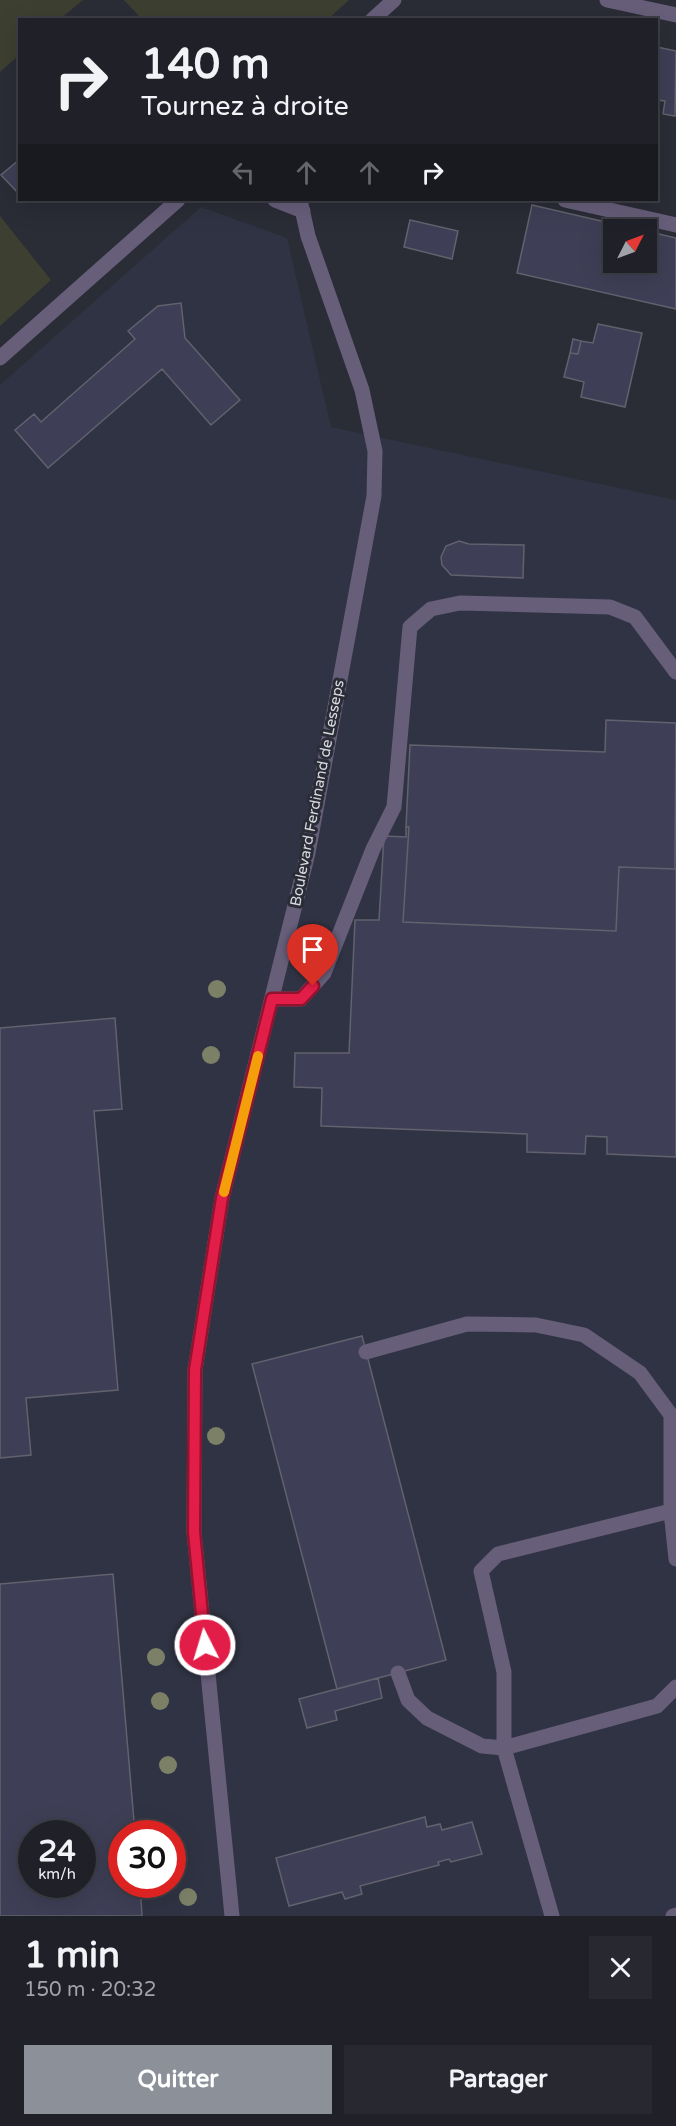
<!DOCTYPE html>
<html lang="fr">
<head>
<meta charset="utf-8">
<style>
	:root { --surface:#202128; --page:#282930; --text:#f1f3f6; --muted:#a2a3a8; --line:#3d3e45; --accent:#8c9099 }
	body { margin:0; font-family:"Varela Round",sans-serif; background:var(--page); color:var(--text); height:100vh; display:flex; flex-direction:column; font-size:22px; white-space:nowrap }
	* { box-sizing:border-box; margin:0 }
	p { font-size:20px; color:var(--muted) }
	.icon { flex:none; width:33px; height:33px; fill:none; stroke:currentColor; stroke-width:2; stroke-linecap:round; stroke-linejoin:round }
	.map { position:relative; height:1916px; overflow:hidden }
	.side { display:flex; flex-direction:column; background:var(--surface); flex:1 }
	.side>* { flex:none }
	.top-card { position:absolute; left:18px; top:18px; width:640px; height:183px; border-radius:0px; box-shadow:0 6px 24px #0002,0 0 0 2px var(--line); background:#202128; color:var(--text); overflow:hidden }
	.needle { width:39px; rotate:48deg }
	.fabs { position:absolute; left:603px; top:219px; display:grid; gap:12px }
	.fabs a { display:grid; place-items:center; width:54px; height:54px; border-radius:0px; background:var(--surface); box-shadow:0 6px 24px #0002,0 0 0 2px var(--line); font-size:30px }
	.speed { position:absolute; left:18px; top:1820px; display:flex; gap:12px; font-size:30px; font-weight:700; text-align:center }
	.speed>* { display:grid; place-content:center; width:78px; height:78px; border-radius:50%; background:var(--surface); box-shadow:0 6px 24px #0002,0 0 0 2px var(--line); line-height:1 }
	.speed small { font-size:15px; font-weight:400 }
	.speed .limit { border:9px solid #d22; background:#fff; color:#111 }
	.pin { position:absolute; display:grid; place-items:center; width:51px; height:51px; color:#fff; margin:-62px -26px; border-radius:50% 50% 50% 0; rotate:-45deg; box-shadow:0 0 6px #0007 }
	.pin .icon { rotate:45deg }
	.me { position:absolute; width:66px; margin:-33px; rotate:355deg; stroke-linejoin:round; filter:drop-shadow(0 0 4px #0008) }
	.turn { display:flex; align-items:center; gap:21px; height:126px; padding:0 24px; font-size:27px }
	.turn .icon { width:78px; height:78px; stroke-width:2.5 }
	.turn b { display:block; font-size:42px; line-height:51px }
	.lanes { display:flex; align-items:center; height:57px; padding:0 24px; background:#0003; justify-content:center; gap:30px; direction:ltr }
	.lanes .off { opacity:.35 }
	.round { display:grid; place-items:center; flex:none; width:63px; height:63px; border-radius:0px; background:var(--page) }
	.head { display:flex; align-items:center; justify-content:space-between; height:102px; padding:0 24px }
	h1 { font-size:36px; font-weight:700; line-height:45px }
	.primary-button { display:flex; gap:12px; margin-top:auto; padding:12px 24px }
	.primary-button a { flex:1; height:69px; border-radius:0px; background:var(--accent); color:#fff; font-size:24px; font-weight:700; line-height:69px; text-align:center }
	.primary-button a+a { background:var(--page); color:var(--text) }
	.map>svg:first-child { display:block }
	.built { fill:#303343; fill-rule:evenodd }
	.green { fill:#3d4030 }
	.building { fill:#3e3e56; stroke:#62626e; stroke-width:1.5; fill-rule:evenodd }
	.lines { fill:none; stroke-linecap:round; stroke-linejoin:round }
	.lane { stroke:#675e7a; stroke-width:15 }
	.street { stroke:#675e7a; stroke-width:15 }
	.tree { fill:#7b8067 }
	.route-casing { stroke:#92132f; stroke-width:15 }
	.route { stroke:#e11d48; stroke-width:10 }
	.slow { stroke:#f59e0b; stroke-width:10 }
	.labels { text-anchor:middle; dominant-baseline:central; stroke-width:6; stroke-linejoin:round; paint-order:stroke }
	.street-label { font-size:15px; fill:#d8d9e0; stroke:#2a2c36 }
</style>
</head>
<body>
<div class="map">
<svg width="676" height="1916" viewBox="0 0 676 1916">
	<rect width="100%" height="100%" fill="#2a2c36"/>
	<path class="built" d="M201 207 287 238 331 427 676 500V1916H0V385ZM32 1833H82V1884H32ZM122 1833H172V1884H122Z"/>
	<path class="green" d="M0 0H83L60 19 20 20 19 55 0 72Z
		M124 0H349L327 20 142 19Z
		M0 216 51 280 0 326Z"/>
	<path class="building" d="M657 47 676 51 675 116 663 114 665 101 657 100Z
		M20 159V195L1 175Z
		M532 205 640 230H614V262H646V231L676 238V309L517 273Z
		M410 220 458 231 452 259 404 247Z
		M181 303 185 338 240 400 211 425 162 369 48 468 15 430 34 414 41 422 135 339 128 331 158 306Z
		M598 324 642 333 625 407 581 397 584 382 564 377 570 353 578 354 581 341 593 343Z
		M573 339 581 341 578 354 570 353Z
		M459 541 469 544 524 545 523 578 451 575 442 565 441 557 446 546Z
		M606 720 676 723 675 869 619 867 616 931 403 922 409 827H406L410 745 605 752Z
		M406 827H409L403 922 616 931 619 867 676 869V1157L607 1154V1137L586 1136 585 1154 527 1152V1134L321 1126 322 1088 294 1087 295 1053H349L355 920H379L384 836 406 837Z
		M115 1018 122 1109 94 1111 118 1390 26 1398 31 1455 0 1458V1028Z
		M362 1336 446 1660 337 1689 252 1364Z
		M113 1574 135 1833H122V1884H140L142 1916H0V1584ZM32 1833H82V1884H32Z
		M378 1678 382 1698 335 1711 337 1720 307 1728 299 1699Z
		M425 1817 427 1827 440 1824 442 1830 472 1822 482 1854 451 1862 449 1859 438 1862 439 1865 360 1886 362 1894 345 1899 342 1892 289 1906 276 1858Z"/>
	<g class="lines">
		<path class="lane" d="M565 200 676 225
			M272 999H301L324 973 373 849 394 807 410 627 431 609 460 603 610 607 635 617 676 672
			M366 1352 467 1324 536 1325 584 1335 640 1373 671 1415V1511L676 1559
			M398 1673 408 1700 427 1718 482 1746 504 1748 657 1706 676 1687
			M552 1916 504 1748V1672L481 1571 498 1554 671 1511"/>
		<path class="street" d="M607 0 676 15
			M372 20 394 0
			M275 200 303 211
			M0 358 178 200
			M232 1916 194 1532 195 1370 222 1198 308 853 374 496 375 451 362 390 308 236 300 200
			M673 1916 676 1915"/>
	</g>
	<g class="tree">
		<circle cx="217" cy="989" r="9"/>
		<circle cx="211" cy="1055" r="9"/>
		<circle cx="216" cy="1436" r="9"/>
		<circle cx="156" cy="1657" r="9"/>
		<circle cx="160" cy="1701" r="9"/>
		<circle cx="168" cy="1765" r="9"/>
		<circle cx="188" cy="1897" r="9"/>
	</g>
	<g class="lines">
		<defs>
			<path id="route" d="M205 1645 194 1532 195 1370 222 1198 272 999H301L313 986"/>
		</defs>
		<use href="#route" class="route-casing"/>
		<use href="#route" class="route"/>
		<path class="slow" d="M224 1192 258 1056"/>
	</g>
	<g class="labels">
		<g class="street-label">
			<text transform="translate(317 793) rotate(-79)">Boulevard Ferdinand de Lesseps</text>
		</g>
	</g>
</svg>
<div class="fabs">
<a><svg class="needle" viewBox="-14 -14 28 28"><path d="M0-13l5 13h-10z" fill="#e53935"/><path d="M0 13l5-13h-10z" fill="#a2a3a8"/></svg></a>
</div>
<div class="speed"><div>24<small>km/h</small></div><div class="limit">30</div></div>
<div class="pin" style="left:313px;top:986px;background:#d93025"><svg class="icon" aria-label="arrive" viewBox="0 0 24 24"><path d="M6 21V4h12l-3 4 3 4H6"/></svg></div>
<svg class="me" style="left:205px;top:1645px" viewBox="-20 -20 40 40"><circle r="17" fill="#e11d48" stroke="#fff" stroke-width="3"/><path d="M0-11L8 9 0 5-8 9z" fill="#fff"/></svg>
<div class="top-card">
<div class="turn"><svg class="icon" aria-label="right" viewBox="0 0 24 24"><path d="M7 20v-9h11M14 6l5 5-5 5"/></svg><div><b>140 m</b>Tournez à droite</div></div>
<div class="lanes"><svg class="icon off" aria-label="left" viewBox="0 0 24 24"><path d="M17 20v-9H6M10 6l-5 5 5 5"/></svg><svg class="icon off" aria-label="ahead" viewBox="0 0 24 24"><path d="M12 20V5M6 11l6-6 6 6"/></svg><svg class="icon off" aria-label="ahead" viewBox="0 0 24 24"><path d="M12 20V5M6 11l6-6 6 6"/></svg><svg class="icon" aria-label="right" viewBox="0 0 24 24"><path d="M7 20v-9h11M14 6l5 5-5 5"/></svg></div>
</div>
</div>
<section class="side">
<div class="head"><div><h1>1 min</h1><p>150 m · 20:32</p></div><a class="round"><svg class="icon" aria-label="close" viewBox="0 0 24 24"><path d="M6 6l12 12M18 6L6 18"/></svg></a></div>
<div class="primary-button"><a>Quitter</a><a>Partager</a></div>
</section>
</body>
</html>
